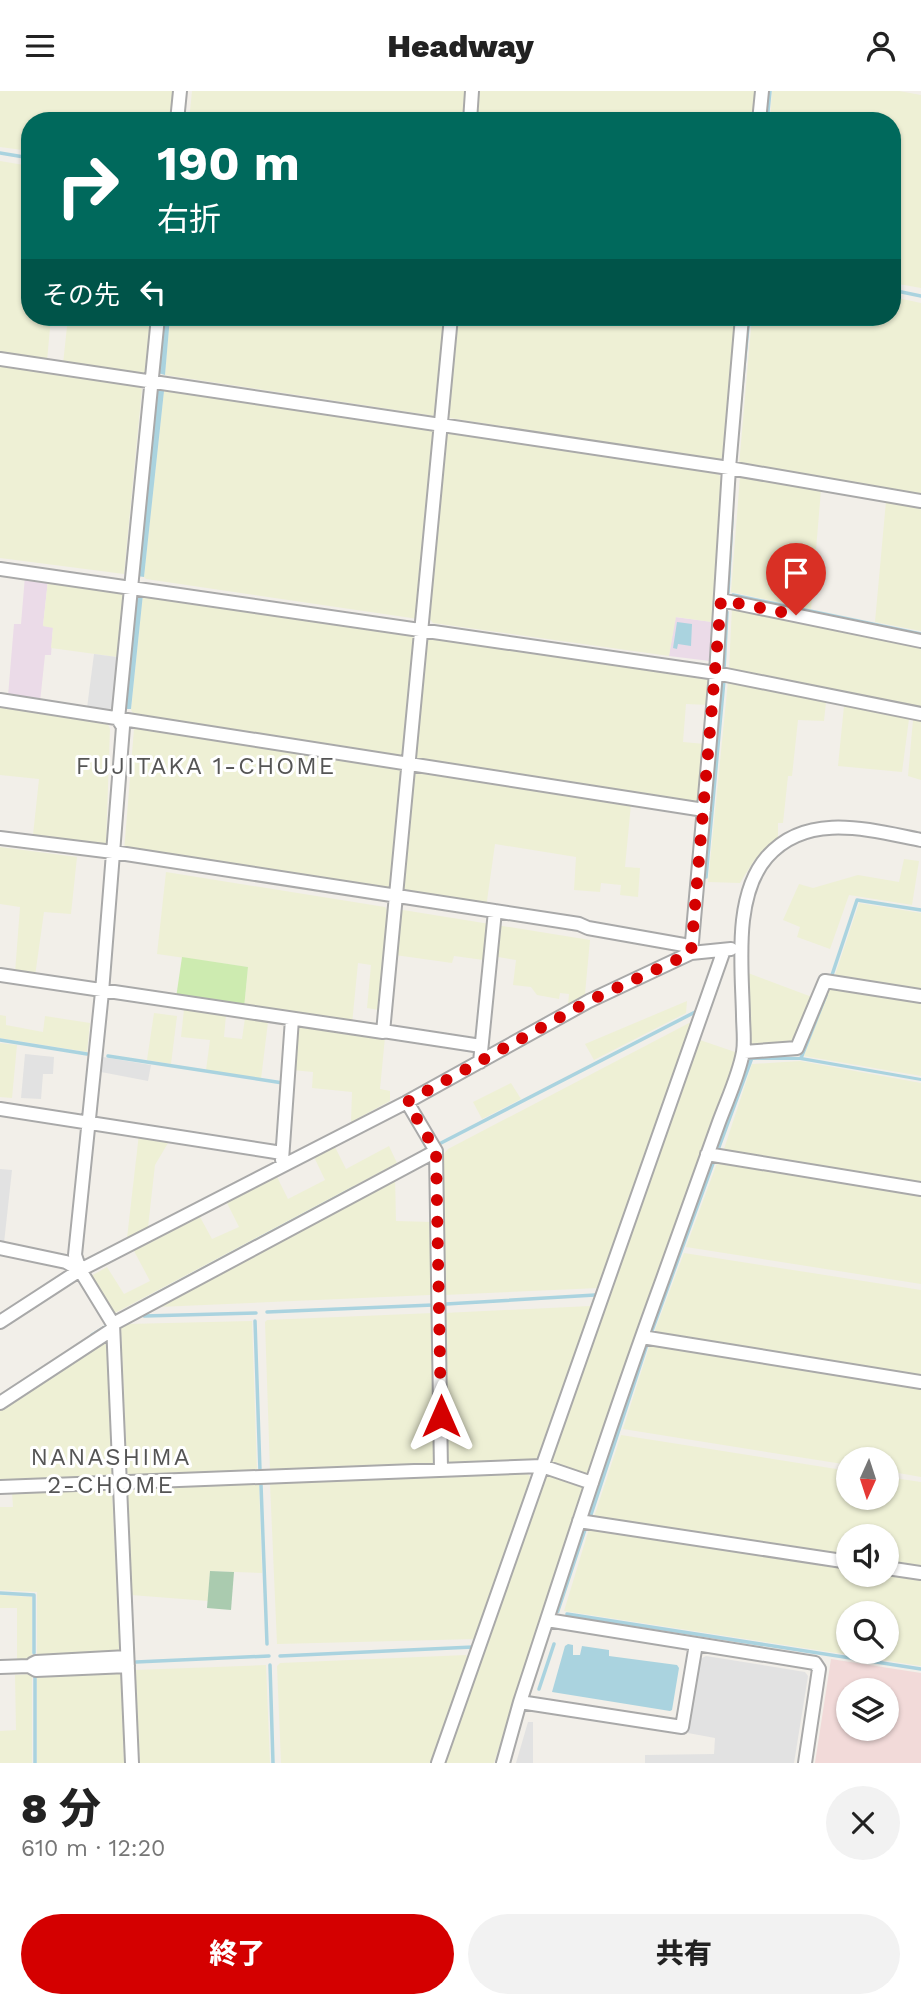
<!DOCTYPE html>
<html lang="ja">
<head>
<meta charset="utf-8">
<style>
	:root { --surface:#fff; --page:#f2f2f2; --text:#222; --muted:#767676; --accent:#d40000 }
	body { margin:0; font-family:"Work Sans","Noto Sans JP",sans-serif; background:var(--page); color:var(--text); height:100vh; display:flex; flex-direction:column; font-size:26px; white-space:nowrap }
	* { box-sizing:border-box; margin:0 }
	p { font-size:23px; color:var(--muted) }
	.icon { flex:none; width:38px; height:38px; fill:none; stroke:currentColor; stroke-width:2; stroke-linecap:round; stroke-linejoin:round }
	.map { position:relative; height:1672px; overflow:hidden }
	.side { display:flex; flex-direction:column; background:var(--surface); flex:1 }
	.side>* { flex:none }
	.top-card { position:absolute; left:21px; top:21px; width:880px; height:214px; border-radius:28px; box-shadow:0 2px 5px #0004; background:#00695c; color:#fff; overflow:hidden }
	.needle { width:46px; rotate:183deg }
	.tools { position:absolute; left:836px; top:1356px; display:grid; gap:14px }
	.tools a { display:grid; place-items:center; width:63px; height:63px; border-radius:50%; background:var(--surface); box-shadow:0 2px 5px #0004; font-size:35px }
	.pin { position:absolute; display:grid; place-items:center; width:60px; height:60px; color:#fff; margin:-72px -30px; border-radius:50% 50% 50% 0; rotate:-45deg; box-shadow:0 0 7px #0007 }
	.pin .icon { rotate:45deg }
	.me { position:absolute; width:77px; margin:-38px; rotate:0deg; stroke-linejoin:round; filter:drop-shadow(0 0 5px #0008) }
	.turn { display:flex; align-items:center; gap:24px; height:147px; padding:0 21px; font-size:32px }
	.turn .icon { width:91px; height:91px; stroke-width:2.5 }
	.turn b { display:block; font-size:49px; line-height:60px }
	.then { display:flex; align-items:center; height:66px; padding:0 21px; background:#0003; gap:14px; font-size:26px }
	.round { display:grid; place-items:center; flex:none; width:74px; height:74px; border-radius:37px; background:var(--page) }
	.headline { display:flex; align-items:center; justify-content:space-between; height:119px; padding:0 21px }
	h1 { font-size:42px; font-weight:800; line-height:52px }
	.button { display:flex; gap:14px; margin-top:auto; padding:14px 21px }
	.button a { flex:1; height:80px; border-radius:42px; background:var(--accent); color:#fff; font-size:28px; font-weight:800; line-height:80px; text-align:center }
	.button a+a { background:var(--page); color:var(--text) }
	header { display:flex; justify-content:space-between; align-items:center; height:91px; padding:0 21px; background:var(--surface); font-size:32px; font-weight:800 }
	.map>svg:first-child { display:block }
	.commercial { fill:#f2dad9; fill-rule:evenodd }
	.industrial { fill:#ebdbe8 }
	.farmland { fill:#eef0d5; fill-rule:evenodd }
	.grass { fill:#cdebb0 }
	.cemetery { fill:#aacbaf }
	.parking { fill:#e2e2e2 }
	.water { fill:#aad3df }
	.lines { fill:none; stroke-linecap:round; stroke-linejoin:round }
	.stream { stroke:#aad3df; stroke-width:3.5 }
	.minor-casing { stroke:#a9a9a9; stroke-width:16 }
	.minor { stroke:#fff; stroke-width:12 }
	.route { stroke:#d40000; stroke-width:12; stroke-dasharray:0 21.6 }
	.labels { text-anchor:middle; dominant-baseline:central; stroke-width:6; stroke-linejoin:round; paint-order:stroke }
	.neighbourhood-label { font-size:24px; letter-spacing:2px; fill:#555; stroke:#fff }
</style>
</head>
<body>
<header><svg class="icon" aria-label="menu" viewBox="0 0 24 24"><path d="M4 6h16M4 12h16M4 18h16"/></svg>Headway<svg class="icon" aria-label="person" viewBox="0 0 24 24"><circle cx="12" cy="8" r="4"/><path d="M4 21q1-7 8-7t8 7"/></svg></header>
<div class="map">
<svg width="921" height="1672" viewBox="0 0 921 1672">
	<rect width="100%" height="100%" fill="#f2efe9"/>
	<path class="commercial" d="M831 1568 921 1582V1672H815ZM849 1600H887V1638H849Z"/>
	<path class="industrial" d="M25 485 48 489 43 535 53 536 51 564H45L40 611 8 605 14 533H21Z
		M675 526 712 531 710 570 669 565Z"/>
	<path class="farmland" d="M0 0H176L173 30H30V60L0 56Z
		M192 0H467L464 30H189Z
		M478 0H757L754 30H475Z
		M772 0H899L921 4V197L893 192 892 30H770Z
		M0 70 30 75V226H51L47 270 0 263Z
		M893 206 921 212V404L739 374 752 226H892Z
		M68 226H154L150 282 140 284 63 273Z
		M170 226H446L436 322 435 325 165 284Z
		M457 226H737L724 365 718 369 450 327 448 322Z
		M0 274 136 294 142 298 124 483 0 467Z
		M164 300 433 339 435 342 418 528 146 488 144 486Z
		M448 342 718 383 722 387 712 531 676 526 669 565 433 532 426 524 445 343Z
		M740 385 821 399 811 518 731 501Z
		M886 410 921 416V540L875 531Z
		M48 489 123 501 117 566 51 557 53 537 43 535Z
		M143 503 408 540 413 546 404 664 400 666 135 625 131 619Z
		M732 516 921 555V617L729 578Z
		M425 543 709 586 711 589 709 614 686 613 683 651 705 653 699 708 695 712 415 668Z
		M728 590 826 611 824 630 798 629 792 685H788L783 732H778V747L755 768 740 792 708 791Z
		M0 615 108 633 110 638 106 754 33 744 39 688 0 684Z
		M844 615 909 628 902 681 838 675Z
		M913 629 921 630V689L908 685Z
		M139 636 399 676 401 679 392 798 124 760 134 638Z
		M416 679 631 713 625 776 640 777 638 806 620 804 621 794 601 792 600 801 574 799 576 766 495 753 486 817 401 801 412 683Z
		M0 756 77 766 71 823 44 821 35 885 15 882 20 816 0 813Z
		M904 768 919 770 912 814 849 804 830 858 797 846 800 836 783 829 799 793 813 797 858 784 899 791Z
		M166 781 385 816 387 819 379 919 367 917 371 874 358 872 352 933 244 917 248 876 157 863Z
		M859 812 921 822V901L834 887Z
		M403 819 590 849 585 903 568 914 569 903 560 902 559 908 537 904 531 896 513 894 516 869 492 865 491 870 454 865 452 872 395 864 399 822Z
		M748 882 812 906 795 952 752 957 748 952Z
		M830 896 921 911V985L804 965Z
		M687 910 686 922 594 969 585 953Z
		M184 918 226 924 224 946 242 948 245 927 268 931 261 988 206 979 210 949 181 946Z
		M154 922 177 925 171 973 147 969Z
		M0 924 6 925V934L43 941 45 925 90 932 87 961 0 947Z
		M691 931 599 1197 444 1204 443 1064 448 1058Z
		M295 936 385 946 380 998 390 1000V1010L351 1031 352 1001 312 997 313 981 292 979Z
		M697 948 738 962 588 1384 549 1372Z
		M0 952 17 954 12 1007 0 1006Z
		M800 970 921 992V1093L723 1061 752 973Z
		M511 992 521 1008 482 1028 473 1011Z
		M139 1043 171 1047 155 1074 148 1136 127 1147Z
		M389 1055 397 1072 115 1222 91 1185 107 1176 124 1203 150 1190 134 1160 200 1126 212 1148 239 1136 227 1112 277 1086 288 1108 325 1089 314 1066 335 1056 346 1078Z
		M717 1072 921 1104V1193L686 1156Z
		M395 1086 396 1130 432 1131 433 1201 430 1204 158 1216 157 1214Z
		M684 1162 921 1199V1285L658 1244 655 1239Z
		M590 1215 591 1217 539 1367 533 1371 451 1374 446 1369 444 1222Z
		M433 1222 436 1370 432 1375 270 1380 265 1231 267 1229Z
		M252 1230 257 1381 130 1385 127 1381 121 1236 126 1233Z
		M107 1246 112 1383 108 1386 0 1391V1315Z
		M650 1253 921 1295V1386L887 1380V1368H849V1374L623 1338Z
		M621 1344 849 1380V1407H887V1386L921 1391V1477L887 1472V1446H849V1466L594 1426Z
		M527 1382 531 1387 476 1548 277 1553 270 1393 273 1390Z
		M545 1383 581 1394 583 1399 494 1672H444Z
		M259 1392 262 1482 210 1480 208 1510 131 1504 127 1401 130 1396Z
		M109 1398 112 1400 120 1562 37 1567V1501L0 1499V1416H13L12 1401Z
		M589 1438 849 1475V1484H887V1481L921 1487V1575L564 1520ZM849 1522H887V1561H849Z
		M0 1504 32 1506V1568H17V1517H0Z
		M466 1564 468 1568 433 1672H281L277 1575 280 1572Z
		M266 1574 270 1672H140L135 1579Z
		M121 1579 124 1672H37V1582Z
		M32 1583V1672H0V1640L16 1639 15 1584Z"/>
	<path class="grass" d="M182 866 248 876 244 917 176 907Z"/>
	<path class="cemetery" d="M210 1480 234 1481 231 1519 207 1517Z"/>
	<path class="parking" d="M94 563 117 566 113 615 108 621 87 617Z
		M25 963 54 966 53 983H43L41 1008 21 1007Z
		M103 966 151 974 148 990 101 981Z
		M0 1078 12 1079 4 1152 0 1151Z
		M706 1565 805 1581 808 1585 794 1672H645V1664L714 1663 715 1647 688 1642 700 1568Z
		M528 1631H533V1672H516Z"/>
	<path class="water" d="M164 226H170L165 284 158 282Z
		M156 300H164L144 486 137 485Z
		M136 502 143 503 131 618H126Z
		M677 531 692 533 691 555 678 553 677 558 673 557Z
		M752 965 802 966 921 987V990L800 969H753L719 1061 717 1057 747 970Z
		M711 1072H715L653 1242 649 1240Z
		M645 1252 649 1253 592 1426 588 1423Z
		M583 1438H587L559 1522H556Z
		M568 1553 573 1554V1564H580L582 1555 609 1559V1565L677 1574 679 1577 672 1619 670 1620 552 1601 565 1555Z"/>
	<g class="lines">
		<path class="stream" d="M767 30 770 0
			M0 62 30 67
			M892 199 921 205
			M740 315 749 226
			M728 502 732 427
			M733 504 921 543
			M724 578 727 521
			M706 786 724 589
			M831 887 857 809 921 819
			M0 949 87 963
			M108 965 283 992
			M801 967 826 904
			M441 1052 699 919
			M145 1209 354 1097
			M446 1213 595 1204
			M267 1221 433 1214
			M144 1225 256 1222
			M255 1230 260 1380
			M92 1244 105 1236
			M261 1394 267 1553
			M0 1502 34 1504V1562
			M567 1523 921 1578
			M280 1565 473 1556
			M136 1571 269 1565
			M270 1574 273 1672
			M35 1585V1672
			M539 1598 554 1553"/>
		<defs>
			<path id="minor" d="M177 30 180 0
				M470 30 472 0
				M759 30 762 0
				M0 268 729 377 921 410
				M0 478 716 582 921 623
				M721 509 921 550
				M0 609 704 719
				M0 747 113 761 579 833 588 837 684 854 691 862
				M691 862 716 582 729 377 742 226
				M0 884 383 941 451 226
				M383 940 481 955
				M744 961 797 957 825 890 921 905
				M480 971 495 820
				M407 1011 436 1060 441 1379
				M0 1018 282 1062
				M707 1063 921 1098
				M282 1069 292 928
				M0 1157 66 1171 80 1179
				M0 1231 80 1179 407 1011 589 910 691 862 731 858
				M113 1233 436 1060
				M642 1246 921 1291
				M0 1312 113 1238
				M0 1396 542 1375 592 1392
				M579 1430 849 1471
				M887 1477 921 1482
				M547 1529 815 1572 819 1578 805 1672
				M32 1573 36 1571 127 1566
				M0 1576 29 1575 36 1579 128 1575
				M520 1611 682 1636 696 1553
				M132 1672 113 1233 80 1179 75 1164 102 901 123 636 118 628 158 226
				M438 1672 724 859
				M503 1672 520 1611C566 1471 611 1329 662 1190 681 1137 700 1084 719 1031 727 1009 739 984 743 961 745 950 743 936 743 924 742 876 733 805 767 766 807 720 870 739 921 749"/>
		</defs>
		<use href="#minor" class="minor-casing"/>
		<use href="#minor" class="minor"/>
	</g>
	<g class="lines">
		<path class="route" d="M441 1325 436 1060 407 1011 589 910 691 862 721 509 796 524"/>
	</g>
	<g class="labels">
		<g class="neighbourhood-label">
			<text x="206" y="675">FUJITAKA 1-CHOME</text>
			<text x="111" y="1366">NANASHIMA<tspan x="111" dy="28">2-CHOME</tspan></text>
		</g>
	</g>
</svg>
<div class="tools">
<a><svg class="needle" viewBox="-14 -14 28 28"><path d="M0-13l5 13h-10z" fill="#e53935"/><path d="M0 13l5-13h-10z" fill="#767676"/></svg></a>
<a><svg class="icon" aria-label="sound" viewBox="0 0 24 24"><path d="M4 9h4l5-4v14l-5-4H4zM17 9q2 3 0 6"/></svg></a>
<a><svg class="icon" aria-label="search" viewBox="0 0 24 24"><circle cx="10" cy="10" r="6"/><path d="M15 15l6 6"/></svg></a>
<a><svg class="icon" aria-label="layers" viewBox="0 0 24 24"><path d="M12 4l9 5-9 5-9-5zM3 14l9 5 9-5"/></svg></a>
</div>
<div class="pin" style="left:796px;top:524px;background:#d93025"><svg class="icon" aria-label="arrive" viewBox="0 0 24 24"><path d="M6 21V4h12l-3 4 3 4H6"/></svg></div>
<svg class="me" style="left:441px;top:1325px" viewBox="-20 -20 40 40"><path d="M0-17L14 15 0 8-14 15z" fill="#d40000" stroke="#fff" stroke-width="4"/></svg>
<div class="top-card">
<div class="turn"><svg class="icon" aria-label="right" viewBox="0 0 24 24"><path d="M7 20v-9h11M14 6l5 5-5 5"/></svg><div><b>190 m</b>右折</div></div>
<div class="then">その先<svg class="icon" aria-label="left" viewBox="0 0 24 24"><path d="M17 20v-9H6M10 6l-5 5 5 5"/></svg></div>
</div>
</div>
<section class="side">
<div class="headline"><div><h1>8 分</h1><p>610 m · 12:20</p></div><a class="round"><svg class="icon" aria-label="close" viewBox="0 0 24 24"><path d="M6 6l12 12M18 6L6 18"/></svg></a></div>
<div class="button"><a>終了</a><a>共有</a></div>
</section>
</body>
</html>
